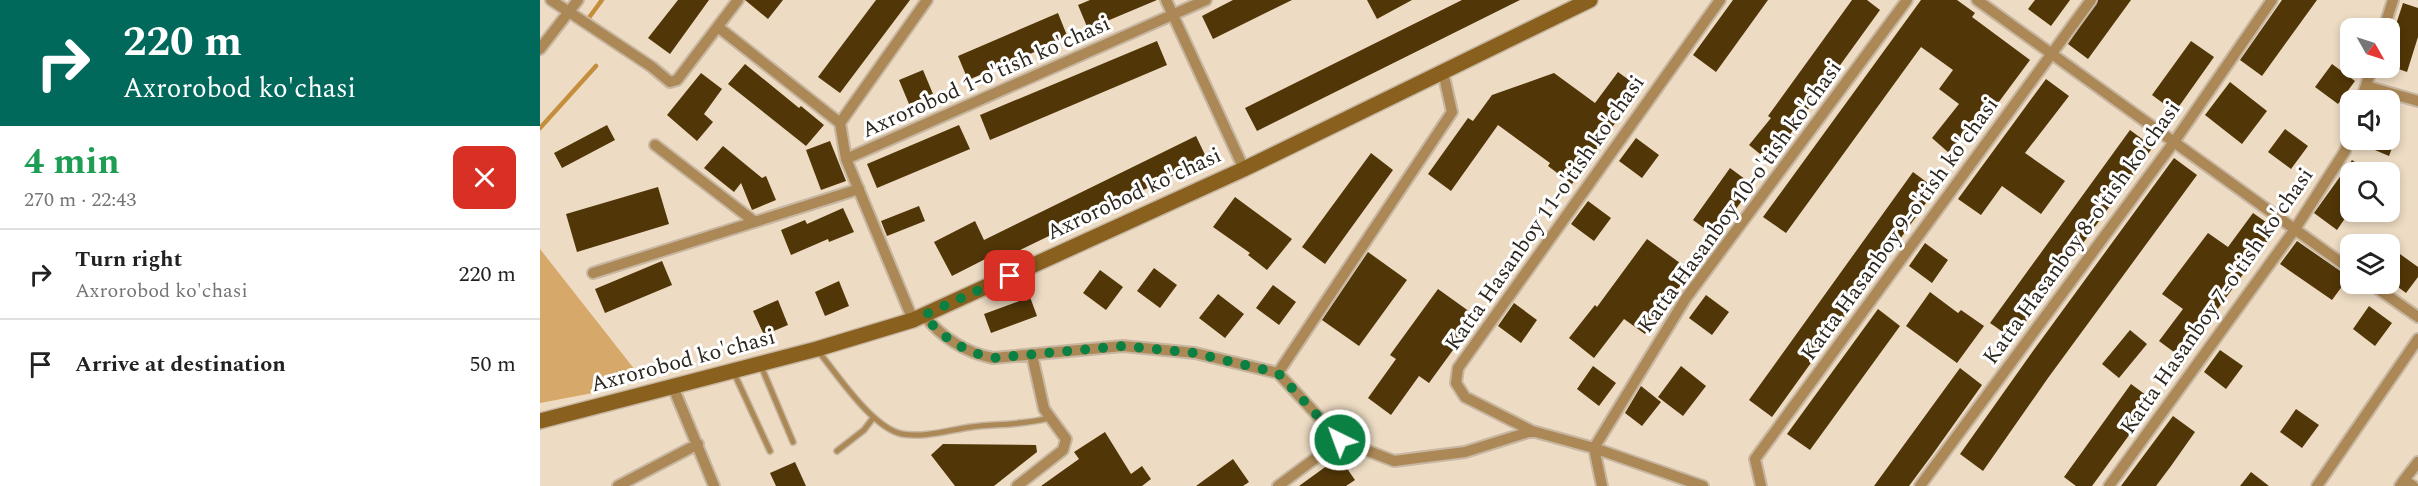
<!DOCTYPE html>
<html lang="en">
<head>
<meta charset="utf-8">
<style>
	:root { --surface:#fff; --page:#f6f6f6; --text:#222; --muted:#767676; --line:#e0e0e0 }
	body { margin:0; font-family:Spectral,serif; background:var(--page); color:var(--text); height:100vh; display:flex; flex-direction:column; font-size:22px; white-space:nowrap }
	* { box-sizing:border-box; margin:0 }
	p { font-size:20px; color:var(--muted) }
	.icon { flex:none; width:33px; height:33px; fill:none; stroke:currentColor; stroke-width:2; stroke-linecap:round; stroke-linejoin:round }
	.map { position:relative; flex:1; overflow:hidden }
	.sheet { display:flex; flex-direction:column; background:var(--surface); width:540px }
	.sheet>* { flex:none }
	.banner { background:#00695c; color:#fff; overflow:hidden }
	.needle { width:39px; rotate:129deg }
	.buttons { position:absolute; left:1800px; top:18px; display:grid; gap:12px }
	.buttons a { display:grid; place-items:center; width:60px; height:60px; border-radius:12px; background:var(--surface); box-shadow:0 3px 9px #0003; font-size:30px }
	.pin { position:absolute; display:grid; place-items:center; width:51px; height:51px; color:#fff; margin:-26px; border-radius:12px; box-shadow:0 3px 9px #0006 }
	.me { position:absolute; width:66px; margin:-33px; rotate:318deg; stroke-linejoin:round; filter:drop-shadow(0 0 4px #0008) }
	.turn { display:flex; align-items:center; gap:21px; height:126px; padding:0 24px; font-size:27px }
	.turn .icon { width:78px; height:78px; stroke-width:2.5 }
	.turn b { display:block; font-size:42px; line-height:51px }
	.round { display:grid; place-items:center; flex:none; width:63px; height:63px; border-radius:12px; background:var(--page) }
	.headline { display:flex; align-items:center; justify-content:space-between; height:102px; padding:0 24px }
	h1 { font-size:36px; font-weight:700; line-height:45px; color:#1e9e55 }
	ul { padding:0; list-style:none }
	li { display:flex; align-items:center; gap:18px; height:90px; padding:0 24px; border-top:2px solid var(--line) }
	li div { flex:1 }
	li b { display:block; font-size:22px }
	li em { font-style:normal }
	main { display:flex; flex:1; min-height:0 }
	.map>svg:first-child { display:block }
	.grass { fill:#d6a96a }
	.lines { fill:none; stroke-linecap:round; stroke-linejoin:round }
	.stream { stroke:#c48e3c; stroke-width:4.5 }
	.building { fill:#513607 }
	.lane-casing { stroke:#c7b7a2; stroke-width:8 }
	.street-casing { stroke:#c7b7a2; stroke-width:14 }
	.secondary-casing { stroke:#c7b7a2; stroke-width:18 }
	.lane { stroke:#ac8856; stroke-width:5 }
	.street { stroke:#ac8856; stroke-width:10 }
	.secondary { stroke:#89601e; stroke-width:15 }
	.route { stroke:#0b8043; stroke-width:10; stroke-dasharray:0 18 }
	.labels { text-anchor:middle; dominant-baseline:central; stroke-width:6; stroke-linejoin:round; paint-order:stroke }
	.street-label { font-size:22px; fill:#2e271e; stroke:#fff }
</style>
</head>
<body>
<main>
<section class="sheet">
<div class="banner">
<div class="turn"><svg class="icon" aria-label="right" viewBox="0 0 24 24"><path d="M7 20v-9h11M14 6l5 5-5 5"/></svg><div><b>220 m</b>Axrorobod ko'chasi</div></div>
</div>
<div class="headline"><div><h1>4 min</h1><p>270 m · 22:43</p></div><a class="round" style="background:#d93025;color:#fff"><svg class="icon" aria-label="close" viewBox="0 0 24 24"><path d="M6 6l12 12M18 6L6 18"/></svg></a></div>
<ul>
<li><svg class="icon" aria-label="right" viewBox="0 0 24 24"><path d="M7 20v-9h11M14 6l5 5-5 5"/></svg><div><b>Turn right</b><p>Axrorobod ko'chasi</p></div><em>220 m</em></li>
<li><svg class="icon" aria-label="arrive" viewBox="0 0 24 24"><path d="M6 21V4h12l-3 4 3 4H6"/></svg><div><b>Arrive at destination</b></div><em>50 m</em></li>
</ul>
</section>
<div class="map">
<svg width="1878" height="486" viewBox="0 0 1878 486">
	<rect width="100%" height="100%" fill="#eddbc3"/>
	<path class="grass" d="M0 249 99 375 55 383 53 393 0 403Z"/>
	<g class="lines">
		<path class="stream" d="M48 19 62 0
			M0 128 56 66"/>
	</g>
	<path class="building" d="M138 0H169L130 54 108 38Z
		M205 0H243L228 19Z
		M336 0H370L300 93 278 77Z
		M550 0H617L548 29 538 5Z
		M693 0H752L673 39 662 16Z
		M827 0H872L837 19Z
		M922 0H980L717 131 705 108Z
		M1193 0H1228L1176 72 1153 55Z
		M1312 0H1327L1340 10 1230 162 1209 145 1231 118 1228 116Z
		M1381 0H1417L1435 13 1432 17 1490 60 1444 122 1438 117 1409 153 1392 138 1419 104 1399 89 1413 70 1381 47 1246 233 1223 217Z
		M1495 0H1530L1511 26 1488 9Z
		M1558 0H1591L1548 59 1528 44Z
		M1742 0H1777L1722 76 1700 60Z
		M1863 3 1878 8V37L1867 72 1850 66V43Z
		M518 13 528 38 428 80 418 56Z
		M617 41 627 65 450 140 440 115Z
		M1651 41 1674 57 1635 112 1612 95Z
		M205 64 259 108 261 106 284 125 266 146 188 84Z
		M1792 64 1815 81 1798 104 1775 87Z
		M383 70 393 94 369 104 359 80Z
		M1078 72 1100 88 1032 184 1008 166 1010 163 958 125 911 191 888 174 928 118 933 121 952 95 1014 73 1055 103Z
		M161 73 182 89 164 114 173 122 157 141 127 115Z
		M1506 79 1529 96 1485 153 1525 181 1501 214 1462 186 1441 215 1418 199Z
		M1690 82 1727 111 1702 144 1665 115Z
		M67 125 75 140 22 168 14 153Z
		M419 125 430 149 337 188 327 164Z
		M1745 129 1768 146 1751 169 1728 152Z
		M1590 130 1613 147 1473 339 1450 323Z
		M656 136 667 159 466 257 463 250 412 276 394 242 435 221 444 240Z
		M1096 138 1119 155 1102 178 1079 161Z
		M1816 140H1855L1849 156 1816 142Z
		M290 141 306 181 281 190 266 150Z
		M183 146 222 178 226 176 236 200 212 210 201 183 194 192 164 168Z
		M831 153 853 170 785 264 762 247Z
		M1634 158 1657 175 1508 378 1443 471 1420 454 1493 351Z
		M1812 160 1830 172H1810V211L1797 230 1774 213Z
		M1190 168 1213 185 1176 237 1153 220Z
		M1373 172 1396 189 1232 417 1209 400Z
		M118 187 129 224 37 252 26 214Z
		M695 197 752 239 727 270 708 255 710 253 673 227Z
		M1048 201 1071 218 1054 241 1031 224Z
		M379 206 385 221 347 236 341 221Z
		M303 208 314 232 289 242 288 239 251 255 241 230 265 220 267 224Z
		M1713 213 1736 229 1642 358 1619 341 1643 309 1622 294 1668 233 1688 247Z
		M1107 239 1151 271 1105 334 1084 319 1054 358 1029 338 1055 305 1057 307Z
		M1757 241 1809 277 1792 300 1740 264Z
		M1385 243 1408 260 1392 283 1369 266Z
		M828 252 867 280 819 346 782 320Z
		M1860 254 1878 267V277L1866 293 1850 281V268Z
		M122 261 132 285 65 313 55 289Z
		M614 268 637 285 620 308 597 291Z
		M560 270 583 287 566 310 543 293Z
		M299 281 309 306 285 316 275 292Z
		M733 285 756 302 739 325 716 308Z
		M898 289 937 317 889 383 879 376 851 415 828 398 856 359 850 355Z
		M1390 292 1418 313 1421 310 1444 326 1417 363 1366 326Z
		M678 294 704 314 685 338 659 318Z
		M1166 295 1189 312 1172 335 1149 318Z
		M490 297 497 316 451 333 444 314Z
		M238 300 248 325 224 335 213 311Z
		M974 303 997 320 981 343 958 326Z
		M1829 306 1852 323 1835 346 1813 329Z
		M1338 309 1360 326 1270 450 1247 434Z
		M1590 330 1607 344 1579 378 1562 364Z
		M1680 350 1703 366 1686 389 1664 372Z
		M1053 366 1076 383 1059 406 1037 389Z
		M1141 366 1166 386 1143 416 1118 397Z
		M1420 368 1442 385 1392 455 1369 486H1334Z
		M1591 384 1614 401 1552 486H1536L1524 477Z
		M1101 386 1121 402 1102 426 1085 413Z
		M1756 409 1779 425 1762 448 1740 432Z
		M1633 416 1655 432 1631 466 1616 486H1581Z
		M565 432 591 474 602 466 611 479 602 486H501L539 459 534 452Z
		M403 444 496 445 497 452 454 486H415L391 455Z
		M799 457 815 480 806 486H759Z
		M693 459 709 482 703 486H656Z
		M255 462 266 486H236L230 473Z
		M1711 472 1729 486H1700Z"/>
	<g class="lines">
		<defs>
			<path id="lane" d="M278 351C297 374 332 428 362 434 384 438 409 430 431 427 456 424 484 425 509 418
				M221 366 253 442
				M194 373 230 451
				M297 451 324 430 333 418"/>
			<path id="street" d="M11 0 112 67 130 82 137 80 198 0
				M626 0 704 169
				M1437 0 1810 269
				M178 27 300 123 306 159 373 320
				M1844 28 1853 0
				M0 49 38 0
				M1826 86 1878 101
				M1821 100 1832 68
				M300 123 387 0
				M115 145 215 222
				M306 159 666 0
				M53 273 319 189
				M1831 284 1878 317
				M384 315C401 337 426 353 453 358L583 346 655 353 738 373 800 440 854 461 925 452 992 431
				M738 373 912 112 903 72
				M133 387 174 486
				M1864 480 1878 462
				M78 486 158 444
				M477 486 523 450 526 439 504 409 492 355
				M738 486 800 440
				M1062 486 1054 448 1146 298 1367 0
				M1163 486 1054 448 992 431 925 397 916 383 918 368 1180 0
				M1221 486 1215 459 1551 0
				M1380 486 1634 142 1732 0
				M1569 486 1755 229 1805 151 1810 135
				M1777 486 1878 339
				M1860 486 1864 480 1873 486"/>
			<path id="secondary" d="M0 421 277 349 373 320 704 169 1050 0"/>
		</defs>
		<use href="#lane" class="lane-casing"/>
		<use href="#street" class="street-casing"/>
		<use href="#secondary" class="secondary-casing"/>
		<use href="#lane" class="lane"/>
		<use href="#street" class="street"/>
		<use href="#secondary" class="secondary"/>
	</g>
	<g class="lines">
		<path class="route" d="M470 276 384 315C401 337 426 353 453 358L583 346 655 353 738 373 800 440"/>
	</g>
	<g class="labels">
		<g class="street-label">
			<text transform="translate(446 77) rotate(-24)">Axrorobod 1-o'tish ko'chasi</text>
			<text transform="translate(594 194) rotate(-25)">Axrorobod ko'chasi</text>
			<text transform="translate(1200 197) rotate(-54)">Katta Hasanboy 10-o'tish ko'chasi</text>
			<text transform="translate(1005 213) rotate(-55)">Katta Hasanboy 11-o'tish ko'chasi</text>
			<text transform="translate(1360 229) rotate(-54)">Katta Hasanboy 9-o'tish ko'chasi</text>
			<text transform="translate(1542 233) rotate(-54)">Katta Hasanboy 8-o'tish ko'chasi</text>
			<text transform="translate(1677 301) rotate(-55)">Katta Hasanboy 7-o'tish ko'chasi</text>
			<text transform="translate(143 361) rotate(-15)">Axrorobod ko'chasi</text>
		</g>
	</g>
</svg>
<div class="buttons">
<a><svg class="needle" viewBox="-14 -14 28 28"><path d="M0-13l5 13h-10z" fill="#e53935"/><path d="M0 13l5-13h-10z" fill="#767676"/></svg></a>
<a><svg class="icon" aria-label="sound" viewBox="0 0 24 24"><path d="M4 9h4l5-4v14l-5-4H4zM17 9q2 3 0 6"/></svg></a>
<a><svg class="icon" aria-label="search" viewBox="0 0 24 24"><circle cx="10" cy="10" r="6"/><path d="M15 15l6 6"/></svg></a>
<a><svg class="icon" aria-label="layers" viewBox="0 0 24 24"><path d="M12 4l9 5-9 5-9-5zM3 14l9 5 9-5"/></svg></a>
</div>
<div class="pin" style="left:470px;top:276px;background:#d93025"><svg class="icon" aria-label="arrive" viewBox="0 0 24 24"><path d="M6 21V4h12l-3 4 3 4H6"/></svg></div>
<svg class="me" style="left:800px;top:440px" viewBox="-20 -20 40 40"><circle r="17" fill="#0b8043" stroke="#fff" stroke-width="3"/><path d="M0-11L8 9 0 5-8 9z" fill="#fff"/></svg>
</div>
</main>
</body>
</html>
